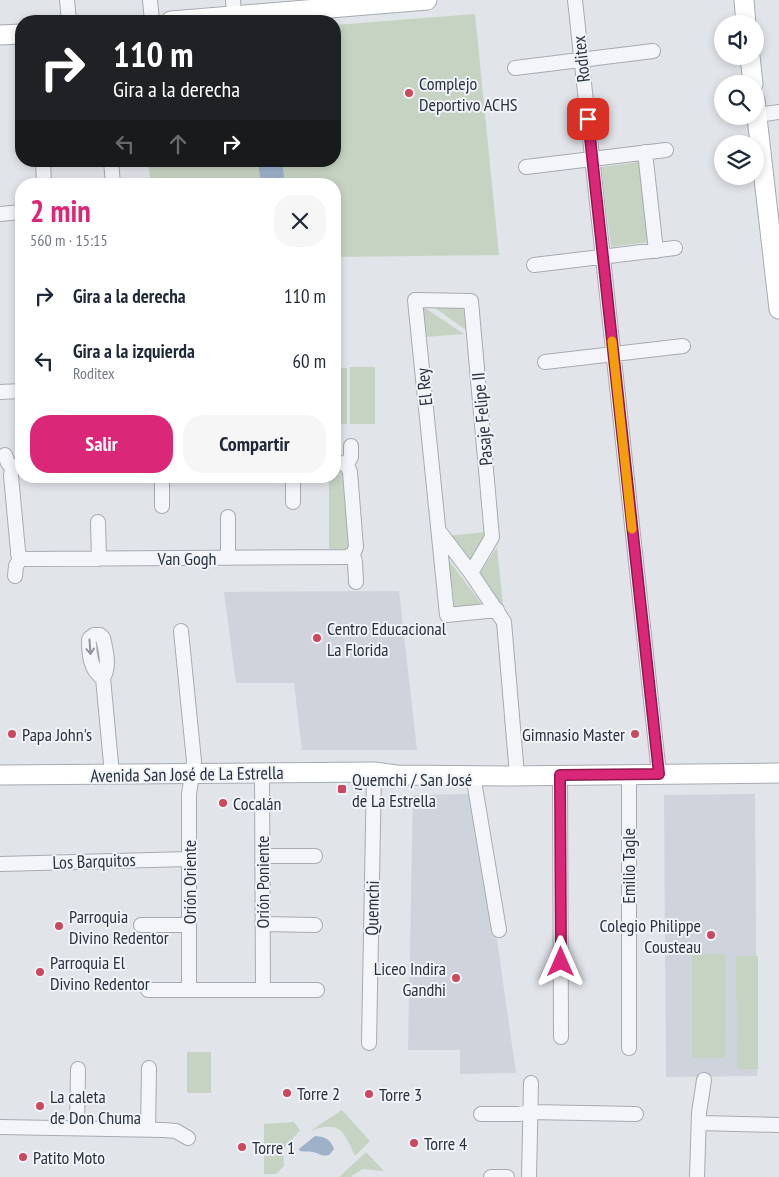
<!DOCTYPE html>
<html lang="es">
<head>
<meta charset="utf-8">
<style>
	:root { --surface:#fff; --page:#f6f6f7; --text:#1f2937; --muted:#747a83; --accent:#db2777 }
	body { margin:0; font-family:"PT Sans Narrow",sans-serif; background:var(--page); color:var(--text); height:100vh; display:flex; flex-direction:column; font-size:19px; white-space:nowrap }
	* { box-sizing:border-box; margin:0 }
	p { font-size:16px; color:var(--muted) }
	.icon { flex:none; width:28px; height:28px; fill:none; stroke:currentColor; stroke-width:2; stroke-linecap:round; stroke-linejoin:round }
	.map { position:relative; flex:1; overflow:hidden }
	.panel { position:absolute; left:15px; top:178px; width:326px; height:305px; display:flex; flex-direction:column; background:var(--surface); border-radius:20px; box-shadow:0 2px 8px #0003 }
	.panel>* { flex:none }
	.banner { position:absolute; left:15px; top:15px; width:326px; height:152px; border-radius:20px; box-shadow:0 2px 8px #0003; background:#202124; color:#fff; overflow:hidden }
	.controls { position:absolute; left:714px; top:15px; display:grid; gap:10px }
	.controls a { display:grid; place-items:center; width:50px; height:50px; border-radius:50%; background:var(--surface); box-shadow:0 2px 8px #0003; font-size:25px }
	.pin { position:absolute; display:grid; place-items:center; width:42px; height:42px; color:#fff; margin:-21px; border-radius:10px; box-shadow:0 2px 8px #0006 }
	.me { position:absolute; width:55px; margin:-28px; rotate:0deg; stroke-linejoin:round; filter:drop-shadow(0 0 4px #0008) }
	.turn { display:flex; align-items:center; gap:18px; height:105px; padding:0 15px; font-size:22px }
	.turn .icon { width:65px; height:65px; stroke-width:2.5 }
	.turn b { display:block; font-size:35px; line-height:42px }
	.lanes { display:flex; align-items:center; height:48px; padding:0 15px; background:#0003; justify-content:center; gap:25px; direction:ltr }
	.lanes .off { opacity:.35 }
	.round { display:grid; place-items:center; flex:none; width:52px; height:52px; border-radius:20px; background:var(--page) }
	.headline { display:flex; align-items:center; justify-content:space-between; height:85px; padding:0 15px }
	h1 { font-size:30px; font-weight:700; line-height:38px; color:var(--accent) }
	.primary-button { display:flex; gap:10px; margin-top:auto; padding:10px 15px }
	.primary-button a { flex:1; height:58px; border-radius:20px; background:var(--accent); color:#fff; font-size:20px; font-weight:700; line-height:58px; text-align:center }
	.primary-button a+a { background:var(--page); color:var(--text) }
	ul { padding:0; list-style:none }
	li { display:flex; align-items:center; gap:15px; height:65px; padding:0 15px }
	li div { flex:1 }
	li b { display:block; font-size:19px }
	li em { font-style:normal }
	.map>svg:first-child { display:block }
	.built { fill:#cfd3db }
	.green { fill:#c7d3c2 }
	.water { fill:#9db2c8 }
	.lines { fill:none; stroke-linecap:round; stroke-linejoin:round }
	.street-casing { stroke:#a6abb3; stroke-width:16 }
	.secondary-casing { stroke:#a6abb3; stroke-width:21 }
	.street { stroke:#f4f5f8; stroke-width:14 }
	.secondary { stroke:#fff; stroke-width:19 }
	.oneway { stroke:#8f949c }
	.route-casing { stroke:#8e194d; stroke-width:12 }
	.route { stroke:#db2777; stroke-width:9 }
	.slow { stroke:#f59e0b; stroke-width:9 }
	.poi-dot { fill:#cb495e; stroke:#f0f3f7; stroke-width:2 }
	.labels { text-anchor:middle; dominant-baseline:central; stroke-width:4; stroke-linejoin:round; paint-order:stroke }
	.street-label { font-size:18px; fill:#2a3240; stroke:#f0f3f7 }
	.poi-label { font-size:18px; fill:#2a3240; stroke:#f0f3f7; text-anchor:start }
</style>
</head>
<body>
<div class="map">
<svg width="779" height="1177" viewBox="0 0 779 1177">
	<rect width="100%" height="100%" fill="#e1e4e9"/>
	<path class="built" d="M399 591 417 750H302L294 683H236L224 592Z
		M474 794 492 905 516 1073 460 1074V1050H408L413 795Z
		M755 794 757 1076 666 1077 664 795Z"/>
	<path class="green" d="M475 14 499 255 335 257V184H151L148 161H335V25Z
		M639 162 649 242 611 247 601 167Z
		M428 303 463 305 466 330Z
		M422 306 464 334 425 337Z
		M350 367H375V424H350Z
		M335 368H347V424H335Z
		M335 470 342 471 350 549H329V476H335Z
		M486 532 471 559 447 536Z
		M497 547 504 613 477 578Z
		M448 559 483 606 455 608Z
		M692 954H726L725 1058H692Z
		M736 956H758V1069H737Z
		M187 1052H211V1093H187Z
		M342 1110 370 1141 355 1156C344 1131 340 1120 310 1131Z
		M294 1122 300 1130 283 1150 284 1166 276 1174H264V1124Z
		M366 1152 384 1171 363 1169 353 1175 352 1177H339Z"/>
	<path class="water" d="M258 161H282L285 184H261Z
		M315 1136C326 1137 330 1139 334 1149L329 1155C320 1157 320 1153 313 1152 308 1151 305 1152 300 1151L299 1149Z"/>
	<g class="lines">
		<defs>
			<path id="street" d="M67 0 69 21
				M150 0 152 21
				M233 0 234 16
				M575 0 659 774
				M515 68 653 51
				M757 115 779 112
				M645 152 656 251
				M43 161 44 184
				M111 161 113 184
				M526 167 666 150
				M0 214 21 212
				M534 265 675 248
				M545 362 683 346
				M0 392 21 391
				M5 455 8 463 13 468
				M21 465C15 465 11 469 11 476L18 551V554L23 559 347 557 353 554 356 547 350 472C348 465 343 462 335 463
				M346 465 351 457V446
				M162 476V506
				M293 502V476
				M228 517V558
				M98 522 99 559
				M439 531 471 573 504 622 517 775
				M353 554 355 562 356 582
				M471 573 492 537 471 301 415 300 447 615 497 610
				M15 576 16 566 21 557
				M181 631 194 761 189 794V990
				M103 678C90 671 89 653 89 640L90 638 94 635H100L103 638C106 650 110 667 103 678L112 774
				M262 773 263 990
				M629 774V1048
				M473 775 499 930
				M560 775 561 1037
				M262 856H315
				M0 864 189 859
				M263 924 315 925
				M141 925H189
				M148 990H317
				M369 1043 374 772
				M481 1114H519L530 1112 636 1114
				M699 1123 779 1125
				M0 1127 164 1130 176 1131 188 1138
				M77 1128 78 1069
				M148 1130 149 1068
				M491 1177H507
				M529 1177 531 1083
				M697 1177 699 1113 704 1080"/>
			<path id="secondary" d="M744 0 746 24
				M171 21 427 0
				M0 35 21 34
				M750 56 753 84
				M755 100 779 309
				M0 775 374 772 396 775 507 776 779 773"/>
		</defs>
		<use href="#street" class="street-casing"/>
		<use href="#secondary" class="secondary-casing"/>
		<use href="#street" class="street"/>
		<use href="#secondary" class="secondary"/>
	</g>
	<defs><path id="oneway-shaft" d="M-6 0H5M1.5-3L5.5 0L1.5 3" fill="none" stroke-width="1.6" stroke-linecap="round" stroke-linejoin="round" transform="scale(1.25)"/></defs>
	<use class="oneway" href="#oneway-shaft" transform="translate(90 647) rotate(86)"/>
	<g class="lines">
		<defs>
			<path id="route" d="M561 962 560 775 659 774 588 119"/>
		</defs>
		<use href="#route" class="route-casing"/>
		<use href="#route" class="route"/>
		<path class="slow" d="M612 341 632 529"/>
	</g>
	<g class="poi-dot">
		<circle cx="409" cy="93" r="5"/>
		<circle cx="317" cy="638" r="5"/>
		<circle cx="12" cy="734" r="5"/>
		<circle cx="635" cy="734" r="5"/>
		<rect x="337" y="784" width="10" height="10" rx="2.5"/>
		<circle cx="223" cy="803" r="5"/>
		<circle cx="59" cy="926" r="5"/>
		<circle cx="711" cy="935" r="5"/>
		<circle cx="40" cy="972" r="5"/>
		<circle cx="456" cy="978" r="5"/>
		<circle cx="287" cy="1093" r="5"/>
		<circle cx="369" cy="1094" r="5"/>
		<circle cx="40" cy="1106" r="5"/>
		<circle cx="414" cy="1143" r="5"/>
		<circle cx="242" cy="1147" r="5"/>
		<circle cx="23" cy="1157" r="5"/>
	</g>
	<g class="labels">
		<g class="street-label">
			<text transform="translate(581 59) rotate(-96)">Roditex</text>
			<text transform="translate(424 387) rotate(-96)">El Rey</text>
			<text transform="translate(482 419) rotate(-95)">Pasaje Felipe II</text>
			<text x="187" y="558">Van Gogh</text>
			<text transform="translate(187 774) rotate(-1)">Avenida San José de La Estrella</text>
			<text transform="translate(94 861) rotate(-2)">Los Barquitos</text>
			<text transform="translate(628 866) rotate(-90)">Emilio Tagle</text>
			<text transform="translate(189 882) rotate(-90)">Orión Oriente</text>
			<text transform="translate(262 882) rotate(-90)">Orión Poniente</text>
			<text transform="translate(372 908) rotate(-89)">Quemchi</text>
		</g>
		<g class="poi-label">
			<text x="419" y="83">Complejo<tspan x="419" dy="21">Deportivo ACHS</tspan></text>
			<text x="327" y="628">Centro Educacional<tspan x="327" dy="21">La Florida</tspan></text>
			<text x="22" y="734">Papa John's</text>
			<text x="625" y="734" text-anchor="end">Gimnasio Master</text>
			<text x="352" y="779">Quemchi / San José<tspan x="352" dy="21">de La Estrella</tspan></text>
			<text x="233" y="803">Cocalán</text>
			<text x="69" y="916">Parroquia<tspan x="69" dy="21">Divino Redentor</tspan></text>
			<text x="701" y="925" text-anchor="end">Colegio Philippe<tspan x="701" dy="21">Cousteau</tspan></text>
			<text x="50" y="962">Parroquia El<tspan x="50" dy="21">Divino Redentor</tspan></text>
			<text x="446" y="968" text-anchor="end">Liceo Indira<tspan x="446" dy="21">Gandhi</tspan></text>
			<text x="297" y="1093">Torre 2</text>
			<text x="379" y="1094">Torre 3</text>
			<text x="50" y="1096">La caleta<tspan x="50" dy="21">de Don Chuma</tspan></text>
			<text x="424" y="1143">Torre 4</text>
			<text x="252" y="1147">Torre 1</text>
			<text x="33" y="1157">Patito Moto</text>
		</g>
	</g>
</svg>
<div class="controls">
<a><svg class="icon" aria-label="sound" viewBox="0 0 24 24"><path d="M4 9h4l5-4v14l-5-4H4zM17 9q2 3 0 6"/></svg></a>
<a><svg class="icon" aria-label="search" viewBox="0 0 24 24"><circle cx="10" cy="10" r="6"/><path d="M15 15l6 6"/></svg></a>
<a><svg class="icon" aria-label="layers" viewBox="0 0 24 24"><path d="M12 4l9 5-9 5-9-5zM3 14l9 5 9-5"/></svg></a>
</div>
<div class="pin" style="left:588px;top:119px;background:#d93025"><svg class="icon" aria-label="arrive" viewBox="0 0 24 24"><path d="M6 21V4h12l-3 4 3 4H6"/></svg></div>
<svg class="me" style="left:561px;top:962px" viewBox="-20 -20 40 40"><path d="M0-17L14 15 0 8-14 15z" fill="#db2777" stroke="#fff" stroke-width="4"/></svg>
<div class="banner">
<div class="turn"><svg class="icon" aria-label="right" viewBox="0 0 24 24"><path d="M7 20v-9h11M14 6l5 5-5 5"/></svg><div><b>110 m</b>Gira a la derecha</div></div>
<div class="lanes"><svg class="icon off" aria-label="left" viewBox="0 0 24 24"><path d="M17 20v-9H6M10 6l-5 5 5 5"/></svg><svg class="icon off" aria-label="ahead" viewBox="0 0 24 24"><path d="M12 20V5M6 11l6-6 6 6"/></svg><svg class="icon" aria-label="right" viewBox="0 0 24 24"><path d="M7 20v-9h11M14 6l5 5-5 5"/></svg></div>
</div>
<section class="panel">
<div class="headline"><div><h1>2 min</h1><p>560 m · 15:15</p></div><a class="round"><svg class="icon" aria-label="close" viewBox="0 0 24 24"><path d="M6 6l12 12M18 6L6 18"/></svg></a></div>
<ul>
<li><svg class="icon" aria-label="right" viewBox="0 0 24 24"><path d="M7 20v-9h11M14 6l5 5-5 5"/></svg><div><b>Gira a la derecha</b></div><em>110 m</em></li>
<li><svg class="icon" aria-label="left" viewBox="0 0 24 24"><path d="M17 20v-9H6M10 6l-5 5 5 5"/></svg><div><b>Gira a la izquierda</b><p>Roditex</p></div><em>60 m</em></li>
</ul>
<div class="primary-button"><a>Salir</a><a>Compartir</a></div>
</section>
</div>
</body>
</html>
